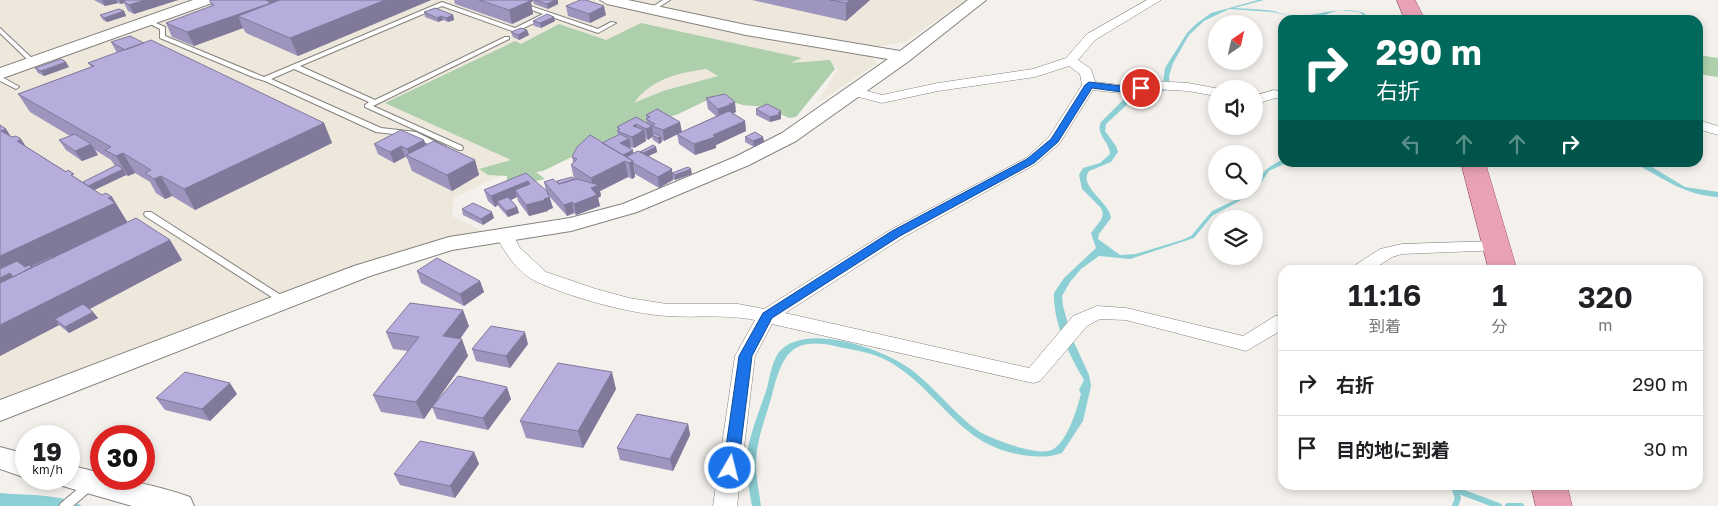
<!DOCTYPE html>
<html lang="ja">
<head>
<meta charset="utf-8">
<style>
	:root { --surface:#fff; --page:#f6f6f6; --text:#202124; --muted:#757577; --line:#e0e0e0 }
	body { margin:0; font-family:"Golos Text","Noto Sans JP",sans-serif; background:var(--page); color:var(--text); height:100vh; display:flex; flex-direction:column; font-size:19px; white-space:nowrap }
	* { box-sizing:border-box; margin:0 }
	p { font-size:16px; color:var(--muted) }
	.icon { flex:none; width:28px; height:28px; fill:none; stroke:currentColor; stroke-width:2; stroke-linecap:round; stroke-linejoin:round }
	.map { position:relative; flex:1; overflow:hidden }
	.sheet { position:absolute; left:1278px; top:265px; width:425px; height:225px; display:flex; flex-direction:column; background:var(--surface); border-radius:15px; box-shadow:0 2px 8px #0003 }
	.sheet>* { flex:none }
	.top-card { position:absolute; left:1278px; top:15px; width:425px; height:152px; border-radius:15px; box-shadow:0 2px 8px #0003; background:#00695c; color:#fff; overflow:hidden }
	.needle { width:32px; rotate:34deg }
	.controls { position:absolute; left:1208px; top:15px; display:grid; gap:10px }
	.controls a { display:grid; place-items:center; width:55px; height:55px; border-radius:50%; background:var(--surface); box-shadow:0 2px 8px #0003; font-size:25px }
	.speed { position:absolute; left:15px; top:425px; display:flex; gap:10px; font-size:25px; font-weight:700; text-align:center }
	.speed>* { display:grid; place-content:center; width:65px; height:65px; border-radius:50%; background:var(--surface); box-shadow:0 2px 8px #0003; line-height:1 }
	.speed small { font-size:12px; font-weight:400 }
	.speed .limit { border:8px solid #d22; background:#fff; color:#111 }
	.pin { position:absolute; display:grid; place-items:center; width:42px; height:42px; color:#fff; margin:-21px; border:2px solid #fff; border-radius:50%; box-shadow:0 1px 5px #0007 }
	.me { position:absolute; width:55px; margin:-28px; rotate:8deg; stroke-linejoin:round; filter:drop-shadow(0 0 4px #0008) }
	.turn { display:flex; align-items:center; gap:18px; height:105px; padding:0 15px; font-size:22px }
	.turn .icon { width:65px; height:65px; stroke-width:2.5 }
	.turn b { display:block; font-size:35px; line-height:42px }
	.lanes { display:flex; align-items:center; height:48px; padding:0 15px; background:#0003; justify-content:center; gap:25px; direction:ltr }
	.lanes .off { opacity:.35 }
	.eta { display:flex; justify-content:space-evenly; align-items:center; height:85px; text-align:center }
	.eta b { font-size:30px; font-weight:600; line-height:35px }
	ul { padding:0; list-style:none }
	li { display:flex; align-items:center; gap:15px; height:65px; padding:0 15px; border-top:1px solid var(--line) }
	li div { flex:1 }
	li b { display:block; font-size:19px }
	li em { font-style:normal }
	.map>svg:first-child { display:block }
	.built { fill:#ede7dc }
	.green { fill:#aecfab; fill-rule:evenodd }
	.water { fill:#8ccfd4 }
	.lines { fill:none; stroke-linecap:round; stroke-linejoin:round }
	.stream { stroke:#8ccfd4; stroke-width:6 }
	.service-casing { stroke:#84827e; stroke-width:2 }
	.minor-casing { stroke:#84827e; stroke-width:1 }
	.tertiary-casing { stroke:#84827e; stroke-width:2 }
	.primary-casing { stroke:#a3556a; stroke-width:1 }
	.service { fill:#fff; fill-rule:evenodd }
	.minor { fill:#fff; fill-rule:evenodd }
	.tertiary { fill:#fff; fill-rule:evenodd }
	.primary { fill:#e9a1b6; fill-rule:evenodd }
	.wall { fill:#9d95bd }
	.shaded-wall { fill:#80799a }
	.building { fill:#b7addc; stroke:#80799a }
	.route { fill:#1a73e8; stroke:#114b97 }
</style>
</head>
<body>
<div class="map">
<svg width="1718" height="506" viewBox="0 0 1718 506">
	<rect width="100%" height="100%" fill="#f4f1ed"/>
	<path class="built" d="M0 0H195L0 68Z
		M221 0H593L687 22 869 55 876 60V64L816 104 838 69 830 63 801 65 513 169 454 198 452 216 485 232 0 401V79Z
		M628 0H966L905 42 877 47 732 21Z"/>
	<path class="green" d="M641 23 802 58 790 63 830 60 835 69 796 117 789 118 765 107 743 105 714 97 676 115 640 125 615 136 603 147 584 151 543 171 536 172 545 179 515 186 507 181V176L488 175 479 169 511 160 385 103 515 41 521 44 559 24 606 40ZM706 69 718 76 663 91 634 103C651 79 678 73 706 69Z
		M1698 55 1718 58V77L1698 74Z"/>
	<path class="water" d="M1258 0H1264L1234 8C1247 9 1260 9 1273 11 1281 13 1288 16 1296 16 1322 16 1338 5 1364 13L1369 20H1366L1365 16 1359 12 1339 10 1321 16 1295 17 1272 12 1229 9 1204 21 1189 35 1173 63 1169 76 1170 89 1132 100 1106 124 1105 131 1116 146 1118 152 1111 162 1089 171C1078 187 1109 201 1111 218L1099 234 1098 239 1120 255 1136 254 1182 240 1191 236 1212 211 1254 191C1254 177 1270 165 1282 160V162L1286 163 1269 171 1254 193 1212 216 1194 238 1130 259 1099 256 1081 269 1070 282 1062 296 1063 306 1072 338 1089 375 1091 386 1083 421 1062 453C1039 462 1000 453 979 439 945 417 923 379 886 360 871 352 852 350 835 346 793 337 783 353 773 391 767 415 756 439 756 464 756 478 759 492 761 506H752C749 490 746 473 747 457 749 434 760 410 767 388 770 376 772 362 779 352 805 321 883 349 909 368 934 386 956 416 980 432 994 440 1032 454 1049 451 1066 447 1077 409 1081 394L1079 390 1084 380C1069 354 1053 323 1054 293L1064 278 1096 248 1091 233 1101 220 1103 214 1101 208 1082 189 1079 175 1083 168 1100 163 1110 154C1110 142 1095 135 1101 122L1123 100 1162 89 1165 68 1187 33 1196 24 1211 13Z
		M1634 163 1647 164 1685 187 1718 192V197C1684 195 1663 178 1634 163Z
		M0 493C20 495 67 494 82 506H0Z"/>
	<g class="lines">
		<path class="stream" d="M1453 485 1458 498 1455 506
			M1456 490 1499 506
			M1508 506H1521"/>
		<defs>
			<path id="service" d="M504 0H513L598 29 611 22 616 23 598 33 549 16 515 32 442 6 300 66 375 100 505 37H509V39L373 106 462 146 463 148 462 150H459L365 107V105L369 102 294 69 271 79 381 128 416 132 446 147 445 149H439L411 136 376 132 265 81 255 78 160 38V29L144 21 149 20 165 27V36L264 77 442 2 515 28 543 14Z
				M663 0H670L653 11H649V9Z
				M0 28 35 61V63H31L0 33Z
				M0 76 18 86 19 87 16 89 0 81Z
				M145 212H151L287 299 289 301 287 303H281L145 216 144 214Z
				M90 480 94 482 96 485 94 488 73 506H59L61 503 86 482Z"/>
			<path id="minor" d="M1147 0H1161L1095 40 1078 60 1091 69 1095 82 1129 86 1154 81 1188 83 1220 89H1216V96L1188 91 1154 89 1129 94 1093 90 1060 143 1036 164 902 238 785 313 1029 368 1073 316 1097 306 1126 308 1243 336 1275 316 1282 315V330L1246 351 1126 320 1100 319 1087 326 1040 381 1033 383 772 324 755 356 737 506H713L735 356 755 320C726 314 697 318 668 316 630 314 569 297 535 281 517 272 504 252 496 235L499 231H511L520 248 546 272 596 289 629 298 667 304H738L764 309 890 230 1026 158 1049 137 1082 85 1080 74 1069 66 1035 77 938 91 882 103 847 94 845 91 847 88 852 87 882 95 938 83 1033 69 1066 58 1087 34Z
				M1274 90 1282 92V100L1275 98 1254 105V96Z
				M1698 120 1718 126V135L1698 129Z
				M1496 241 1502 242 1505 246 1502 250 1402 254 1392 257 1372 270H1351L1354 266 1380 249 1402 244Z"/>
			<path id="tertiary" d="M193 0H214L212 3 0 79V68Z
				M600 0H628L746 25 900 51 968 0H986L909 61 796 141 749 165 637 212 571 231 452 250 370 276 0 421V400L354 266 449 237 570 218 623 204 735 157 782 133 888 59 746 35 607 4Z
				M0 447 26 454V478L0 469Z
				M69 465 101 473V479C131 479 161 487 190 497L194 506H132L59 485 55 479H69Z"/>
			<path id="primary" d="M1397 0H1415L1425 20H1405Z
				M1461 162H1485L1517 270H1489Z
				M1531 485H1567L1572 506H1536Z"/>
		</defs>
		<use href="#service" class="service-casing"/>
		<use href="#minor" class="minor-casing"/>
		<use href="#tertiary" class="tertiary-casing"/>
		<use href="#primary" class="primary-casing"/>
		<use href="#service" class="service"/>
		<use href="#minor" class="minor"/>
		<use href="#tertiary" class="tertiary"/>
		<use href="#primary" class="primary"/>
	</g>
	<path class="wall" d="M94 0H178L134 14 128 11 124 3 121 4 118 3 105 6Z
		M210 0H431L298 56 246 33 243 28 194 46 172 37 166 23 212 6 210 2Z
		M454 0H558V4L548 9 534 4 533 1 531 2 533 14 512 24 455 4Z
		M752 0H870L846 21Z
		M566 6 606 15 590 23 568 16Z
		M124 11 126 16 107 22 103 20 100 15Z
		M424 12 453 15 454 20 448 22 443 20 438 22 425 17Z
		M554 17 555 21 541 28 534 26 533 21Z
		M527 30 529 35 519 40 513 37 511 32Z
		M111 42 144 43 324 123 332 143 195 210 172 196 165 199 156 193 150 182 135 173 128 176 126 175 94 190 102 195 112 197 127 222 170 240 182 260 90 309 98 318 69 333 59 325 0 356V125L6 129 11 137 83 182 115 166 111 160 95 150 98 155 82 161 66 150 59 140 70 136 30 112 18 94 91 67 88 63 117 53Z
		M69 67 44 76 38 73 35 68Z
		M706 98 736 112 733 113 745 121 746 131 716 145V148L695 155 679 144 677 134 664 141 662 140V142L659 144 653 140 652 137 648 140 645 138 646 141 634 148 630 147 631 149 633 150V153L656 147 657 152 648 156 672 169V173L692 174 675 180 673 179V180L659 188 635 174V177L632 179 628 177 600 191 601 196 598 198 600 206 576 215 574 213 567 216 549 196 553 208 548 210V211L529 216 518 201 517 197 511 200 517 207 519 213 508 217 499 207 498 205 495 207 488 201 484 190 526 173 546 191 544 182 558 183 557 181 574 179 571 165 573 162 572 157 618 135 617 131 618 130 617 127 636 117 647 123 646 115 682 132 716 116 708 109Z
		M756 109 781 111V119L770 122 756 115Z
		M745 137H763L764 142 754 147 745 142Z
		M374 144 426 145 475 160 479 175 452 191 412 171 407 158 405 157 394 163 378 154Z
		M462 209 494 218 483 225 463 215Z
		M417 271 480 281 484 292 464 306 421 283Z
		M469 326 460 339 468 356 433 406 511 399 488 430 437 419 432 407 424 419 381 412 373 395 408 351 393 349 386 332Z
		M528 344 510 368 476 361 472 349Z
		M616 389 583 448 526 438 520 421Z
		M237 394 210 421 165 410 156 398Z
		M688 424 690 435 673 471 620 460 617 448Z
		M474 452 479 464 455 498 400 485 394 474Z"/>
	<path class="shaded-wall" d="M102 0H116L118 3 105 6Z
		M119 0H131L123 1 124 3 121 4Z
		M145 0H178L134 14 129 5Z
		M267 0H287L238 16 243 28 194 46 187 32Z
		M385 0H431L298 56 290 38Z
		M529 0H533V1L531 2 533 14 512 24 509 10 530 1Z
		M555 0H558V4L548 9 547 4Z
		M850 0H870L846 21V3Z
		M604 6 606 15 590 23 589 14Z
		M124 11 126 16 107 22 104 18Z
		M453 15 454 20 448 22 446 18Z
		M441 16 443 20 438 22 437 18Z
		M554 17 555 21 541 28 540 23Z
		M527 30 529 35 519 40 518 35Z
		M66 62 69 67 44 76 41 71Z
		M735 102 736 112 719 119 718 109Z
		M781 111V119L770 122V117Z
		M745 121 746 131 716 145V148L695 155 694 144Z
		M680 122 682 132 664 141 663 130Z
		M324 123 332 143 195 210 184 189Z
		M636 124 638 134 644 130 646 141 634 148 632 137 633 126Z
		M652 126 653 135H652V137L648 140 646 129Z
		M6 129 18 148 1 131Z
		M661 137 662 142 659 144 658 138Z
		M763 137 764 142 754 147 753 141Z
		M21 139 34 159 17 141Z
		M629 139 631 149 620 143Z
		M424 140 428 151 410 157 407 149Z
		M91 144 98 155 82 161 75 151Z
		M401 146 405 157 394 163 390 152Z
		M656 147 657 152 641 160 640 155Z
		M633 150 634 161 633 162 635 177 632 179 629 163 623 155Z
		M123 153 135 173 128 176 116 156Z
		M475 160 479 175 452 191 447 175Z
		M625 161 628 177 600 191 601 196 598 198 600 206 576 215 574 204 591 188H593L591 178Z
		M123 169 126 175 86 194 83 188Z
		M672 169 673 180 659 188 658 177Z
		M691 169 692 174 675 180V175Z
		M161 176 172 196 165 199 154 179Z
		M528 181 531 191 515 190 517 197 500 205 497 201 498 205 495 207 491 196Z
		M548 192 553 208 548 210V211L529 216 526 205 544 199 547 193Z
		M112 197 128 223 27 271 10 273 18 285 0 294V256Z
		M572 202 574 213 567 216 564 205Z
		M517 207 519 213 508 217 506 211Z
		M492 212 494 218 483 225 481 219Z
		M170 240 182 260 61 324 55 319 59 325 0 356V325Z
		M480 281 484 292 464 306 460 294Z
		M463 310 469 326 450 353 443 336Z
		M93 312 98 318 69 333 65 327Z
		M525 332 528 344 510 368 506 356Z
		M462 339 468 356 424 419 416 402Z
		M612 372 616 389 583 448 578 431Z
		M230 383 237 394 210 421 202 409Z
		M507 387 511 399 488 430 483 418Z
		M688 424 690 435 673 471 670 459Z
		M474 452 479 464 455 498 450 486Z"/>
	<path class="building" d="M127 0H145L129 5 123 1Z
		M210 0H267H266L271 3 187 32 166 23 214 5 210 2Z
		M280 0H385L290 38 238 16Z
		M479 0H528L530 1 509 10Z
		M535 0H555L547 4Z
		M580 0H586L604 6 589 14 566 6Z
		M830 0H850L846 3Z
		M435 8 453 15 446 18 441 16 437 18 424 12Z
		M119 9 124 11 104 18 100 15Z
		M547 14 554 17 540 23 533 21Z
		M521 28 527 30 518 35 511 32Z
		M130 36 144 43 125 50 111 42Z
		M151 40 324 123 184 189 161 176 154 179 145 173 151 170 123 153 116 156 105 150 111 147 18 94 94 66 88 63Z
		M61 59 66 62 41 71 35 68Z
		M725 94 735 102 729 104 730 105 718 109 706 98Z
		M767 104 781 111 778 113 781 114 770 117 756 109Z
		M657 109 680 122 663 130 652 126 655 124 646 119 650 117 646 115Z
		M729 111 745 121 713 135 715 137 694 144 677 134Z
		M636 117 652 126 646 129 636 124 633 126 644 130 632 137 617 131 620 129 617 127Z
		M0 125 6 129 1 131 12 137 16 136 21 139 17 141 66 172 68 170 74 174 71 175 102 195 106 193 112 197 108 198 115 203 0 256Z
		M401 130 424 140 407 149 401 146 390 152 374 144Z
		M755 132 763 137 753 141 745 137Z
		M655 133 661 137 658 138 652 135Z
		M75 134 91 144 75 151 59 140Z
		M620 134 629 139 620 143 633 150 623 155 602 143Z
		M590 135 633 161 629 163 625 161 591 178 571 165 577 159 572 157 577 147Z
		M434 141 475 160 447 175 406 155Z
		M653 145 656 147 643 153 640 152Z
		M638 151 672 169 658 177 633 163V161L626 157Z
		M117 165 123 169 88 186 83 182Z
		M688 167 691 169 675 175 672 173Z
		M526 173 548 192 547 193 550 197 544 199 545 200 526 205 515 190 530 184 528 181 491 196 484 190Z
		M572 177 574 179 559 184 557 181Z
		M553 179 559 184 577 179 599 185 591 188 597 195 574 204 572 202 564 205 544 182Z
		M508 197 517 207 506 211 497 201Z
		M473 203 492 212 481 219 462 209Z
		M136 218 170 240 0 325V283Z
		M52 256 53 257 32 267 31 266Z
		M437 258 480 281 460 294 417 271Z
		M17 261 25 267 29 265 32 267 13 277 10 273 0 278V269Z
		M410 303 463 310 443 336 462 339 416 402 373 395 419 337 386 332Z
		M83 304 93 312 65 327 55 319Z
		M491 326 525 332 506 356 472 349Z
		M558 363 612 372 578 431 520 421Z
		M185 372 230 383 202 409 156 398Z
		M458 376 507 387 483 418 432 407Z
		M637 414 688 424 670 459 617 448Z
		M420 441 474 452 450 486 394 474Z"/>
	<path class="route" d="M1089 82 1129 87 1141 85 1146 88 1129 93 1092 88 1058 142 1034 163 900 236 772 318 752 356 738 468 735 473H725L723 468 739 356 763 313 892 231 1027 159 1051 139 1085 85Z"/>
</svg>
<div class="controls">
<a><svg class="needle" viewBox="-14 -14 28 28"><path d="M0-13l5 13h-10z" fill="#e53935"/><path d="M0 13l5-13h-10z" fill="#757577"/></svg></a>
<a><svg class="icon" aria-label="sound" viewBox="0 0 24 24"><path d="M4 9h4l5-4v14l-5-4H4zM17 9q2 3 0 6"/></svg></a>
<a><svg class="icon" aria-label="search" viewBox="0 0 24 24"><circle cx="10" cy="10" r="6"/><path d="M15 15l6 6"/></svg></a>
<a><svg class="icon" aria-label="layers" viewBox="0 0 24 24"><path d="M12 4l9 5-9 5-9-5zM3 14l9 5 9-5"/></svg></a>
</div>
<div class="speed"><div>19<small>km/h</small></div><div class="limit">30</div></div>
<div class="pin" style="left:1141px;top:88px;background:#d93025"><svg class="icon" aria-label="arrive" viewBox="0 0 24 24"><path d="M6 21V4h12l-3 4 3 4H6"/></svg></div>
<svg class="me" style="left:730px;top:468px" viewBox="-20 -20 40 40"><circle r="17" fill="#1a73e8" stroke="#fff" stroke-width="3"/><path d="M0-11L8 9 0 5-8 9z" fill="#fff"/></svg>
<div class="top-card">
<div class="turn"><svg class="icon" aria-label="right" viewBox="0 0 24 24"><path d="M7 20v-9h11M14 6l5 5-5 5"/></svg><div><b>290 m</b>右折</div></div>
<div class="lanes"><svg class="icon off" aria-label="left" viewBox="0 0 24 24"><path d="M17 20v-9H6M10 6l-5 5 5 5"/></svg><svg class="icon off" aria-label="ahead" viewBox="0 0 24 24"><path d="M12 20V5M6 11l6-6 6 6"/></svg><svg class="icon off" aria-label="ahead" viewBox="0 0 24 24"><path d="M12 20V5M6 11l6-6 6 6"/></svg><svg class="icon" aria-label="right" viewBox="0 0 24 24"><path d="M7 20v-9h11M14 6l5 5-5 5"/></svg></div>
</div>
<section class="sheet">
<div class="eta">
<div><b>11:16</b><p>到着</p></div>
<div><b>1</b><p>分</p></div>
<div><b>320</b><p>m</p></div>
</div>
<ul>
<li><svg class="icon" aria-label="right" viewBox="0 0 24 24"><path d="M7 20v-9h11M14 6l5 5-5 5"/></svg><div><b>右折</b></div><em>290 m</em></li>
<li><svg class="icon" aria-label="arrive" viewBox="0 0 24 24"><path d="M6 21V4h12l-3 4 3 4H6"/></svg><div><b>目的地に到着</b></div><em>30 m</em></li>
</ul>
</section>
</div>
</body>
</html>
